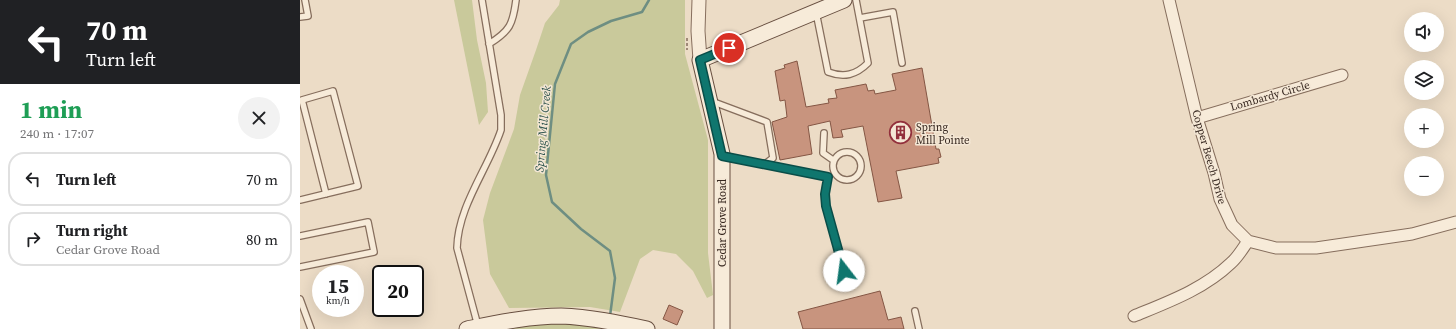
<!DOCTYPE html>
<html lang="en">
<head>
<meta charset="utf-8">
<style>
	:root { --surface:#fff; --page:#f2f2f2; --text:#202124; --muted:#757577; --line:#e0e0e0 }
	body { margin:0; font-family:"Source Serif 4",serif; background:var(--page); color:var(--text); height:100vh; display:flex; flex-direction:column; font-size:15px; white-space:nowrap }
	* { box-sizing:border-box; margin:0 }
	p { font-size:13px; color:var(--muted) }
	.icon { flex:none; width:22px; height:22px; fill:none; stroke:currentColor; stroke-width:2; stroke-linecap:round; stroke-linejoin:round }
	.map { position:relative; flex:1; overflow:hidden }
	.sheet { display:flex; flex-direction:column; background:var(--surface); width:300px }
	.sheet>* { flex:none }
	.guide { background:#202124; color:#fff; overflow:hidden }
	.buttons { position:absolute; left:1104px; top:12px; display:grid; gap:8px }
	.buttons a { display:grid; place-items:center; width:40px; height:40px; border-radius:50%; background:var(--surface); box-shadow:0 4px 16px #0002; font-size:20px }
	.speed { position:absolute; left:12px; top:265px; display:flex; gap:8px; font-size:20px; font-weight:700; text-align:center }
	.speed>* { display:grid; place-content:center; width:52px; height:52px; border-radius:50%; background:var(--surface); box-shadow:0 4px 16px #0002; line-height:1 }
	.speed small { font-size:10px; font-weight:400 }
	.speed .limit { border:2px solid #111; border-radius:6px; background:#fff; color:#111 }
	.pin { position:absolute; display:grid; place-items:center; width:34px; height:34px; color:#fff; margin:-17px; border:2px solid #fff; border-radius:50%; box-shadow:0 1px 4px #0007 }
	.me { position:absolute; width:44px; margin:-22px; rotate:345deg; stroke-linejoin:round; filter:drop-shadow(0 0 3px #0008) }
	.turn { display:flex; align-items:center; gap:14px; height:84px; padding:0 20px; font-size:18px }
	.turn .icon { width:52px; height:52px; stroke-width:2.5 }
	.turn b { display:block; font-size:28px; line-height:34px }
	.round { display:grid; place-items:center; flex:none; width:42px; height:42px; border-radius:21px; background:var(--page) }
	.head { display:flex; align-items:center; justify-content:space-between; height:68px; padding:0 20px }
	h1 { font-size:24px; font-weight:700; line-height:30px; color:#1e9e55 }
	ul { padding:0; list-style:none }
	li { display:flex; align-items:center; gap:12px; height:54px; margin:0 8px 6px; padding:0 12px; border:2px solid var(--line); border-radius:16px }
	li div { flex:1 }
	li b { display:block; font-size:15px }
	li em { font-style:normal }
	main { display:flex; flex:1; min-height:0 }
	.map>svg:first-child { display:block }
	.green { fill:#c9c99b }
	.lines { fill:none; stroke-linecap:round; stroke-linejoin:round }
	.stream { stroke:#6e8e82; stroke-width:2.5 }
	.building { fill:#c8947e; stroke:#845644 }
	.service-casing { stroke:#866e5d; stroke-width:8 }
	.minor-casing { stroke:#866e5d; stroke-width:13 }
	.tertiary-casing { stroke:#866e5d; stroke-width:15 }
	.secondary-casing { stroke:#684f40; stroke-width:17 }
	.path { stroke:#866e5d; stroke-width:1.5; stroke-dasharray:3 2; stroke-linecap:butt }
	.service { stroke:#f7ebd9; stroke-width:5.5 }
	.minor { stroke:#f7ebd9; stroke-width:11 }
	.tertiary { stroke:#f7ebd9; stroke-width:13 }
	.secondary { stroke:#f7ebd9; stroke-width:15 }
	.route-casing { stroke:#0a4d48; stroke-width:10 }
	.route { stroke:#0f766e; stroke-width:7 }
	.labels { text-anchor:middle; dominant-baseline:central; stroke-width:3; stroke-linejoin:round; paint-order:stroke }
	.street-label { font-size:11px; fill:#372820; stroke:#f4e7d5 }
	.poi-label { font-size:11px; fill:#372820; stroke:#f4e7d5; text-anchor:start }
	.water-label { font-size:12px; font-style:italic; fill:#30564f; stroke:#f4e7d5 }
</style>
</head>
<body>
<main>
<section class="sheet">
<div class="guide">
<div class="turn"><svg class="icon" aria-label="left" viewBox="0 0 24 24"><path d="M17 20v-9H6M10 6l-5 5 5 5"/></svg><div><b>70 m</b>Turn left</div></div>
</div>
<div class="head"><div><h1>1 min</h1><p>240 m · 17:07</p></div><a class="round"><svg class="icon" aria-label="close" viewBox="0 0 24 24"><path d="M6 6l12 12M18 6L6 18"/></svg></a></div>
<ul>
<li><svg class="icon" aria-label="left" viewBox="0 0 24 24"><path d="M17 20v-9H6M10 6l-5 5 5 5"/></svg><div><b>Turn left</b></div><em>70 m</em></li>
<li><svg class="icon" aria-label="right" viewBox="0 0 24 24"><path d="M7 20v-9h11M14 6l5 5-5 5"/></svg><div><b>Turn right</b><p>Cedar Grove Road</p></div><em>80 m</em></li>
</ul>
</section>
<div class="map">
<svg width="1156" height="329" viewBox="0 0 1156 329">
	<rect width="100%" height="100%" fill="#ecdcc6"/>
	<path class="green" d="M154 0H172L177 40 186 83 188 112 179 125Z
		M260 0H385V54L408 140V253L413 295 407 298 393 271 376 254 353 250 340 259 320 312 290 307 209 308 190 274 183 220 190 193 214 129 220 95 236 50 245 23 259 5Z
		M239 317 350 329H174Z"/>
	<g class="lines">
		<path class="stream" d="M310 316 315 278 310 251 281 229 252 202 246 175 255 84 271 44 288 32 311 21 342 12 349 0"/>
	</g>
	<path class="building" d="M497 61 506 107 529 103 528 99 537 98 535 90 566 84 568 91 574 90 575 94 596 90 592 74 622 68 636 149H639L641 157 638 158 639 163 596 171 602 198 578 202 563 126 541 130 543 137 533 138 530 121 508 126 512 154 480 160 472 122 487 117 485 100 480 101 475 71 485 68 484 65Z
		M580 291 588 320 601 317 604 329H503L498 312Z
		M369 305 383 311 377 325 363 319Z"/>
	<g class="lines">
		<defs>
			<path id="service" d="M516 12 528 72C544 78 556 75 568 63L556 0
				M0 17 8 16 5 0
				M560 18 593 12 602 63
				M189 44C210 31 213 24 216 0
				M411 101 467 122 473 158 465 164
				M524 133 523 153 533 160
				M533 166a14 14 0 1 1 28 0a14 14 0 1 1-28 0Z
				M422 156 528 177 525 194 526 206 544 271
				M0 200 58 186 33 91 2 100 26 194
				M0 236 68 222 74 252 0 267
				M0 299 11 329
				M615 311 619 329
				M178 326 157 248C158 206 188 169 201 130V115L182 0"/>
			<path id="minor" d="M869 0 897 118 914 173 920 199 932 225 948 241 976 248H1016L1112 234 1156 222
				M897 118 1042 75
				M834 316C868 302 904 289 931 263 938 257 943 248 948 241"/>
			<path id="tertiary" d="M399 0 398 31 400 60"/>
			<path id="secondary" d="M167 329C197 323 230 316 261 316 290 317 319 323 347 329
				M422 329V154L400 60 544 0"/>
		</defs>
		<use href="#service" class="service-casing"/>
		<use href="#minor" class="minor-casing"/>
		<use href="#tertiary" class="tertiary-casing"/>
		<use href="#secondary" class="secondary-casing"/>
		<path class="path" d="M387 38V50"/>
		<use href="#service" class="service"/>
		<use href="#minor" class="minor"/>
		<use href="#tertiary" class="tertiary"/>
		<use href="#secondary" class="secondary"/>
	</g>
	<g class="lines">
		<defs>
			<path id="route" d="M429 48 400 60 422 156 528 177 525 194 526 206 544 271"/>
		</defs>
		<use href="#route" class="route-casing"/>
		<use href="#route" class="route"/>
	</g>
	<defs>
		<symbol id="building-ring" viewBox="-11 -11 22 22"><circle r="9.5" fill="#f4e7d5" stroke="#92303c" stroke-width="1.5"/><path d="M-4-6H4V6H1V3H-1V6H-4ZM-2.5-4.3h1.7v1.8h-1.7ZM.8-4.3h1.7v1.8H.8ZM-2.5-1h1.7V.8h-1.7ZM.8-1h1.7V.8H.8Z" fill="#92303c"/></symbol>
	</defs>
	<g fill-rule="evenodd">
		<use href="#building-ring" x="588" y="120" width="25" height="25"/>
	</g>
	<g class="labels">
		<g class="street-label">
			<text transform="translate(970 96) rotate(-16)">Lombardy Circle</text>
			<text transform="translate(909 157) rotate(74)">Copper Beech Drive</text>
			<text transform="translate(422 223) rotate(-90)">Cedar Grove Road</text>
		</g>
		<g class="poi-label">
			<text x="616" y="127">Spring<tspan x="616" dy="13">Mill Pointe</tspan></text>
		</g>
		<g class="water-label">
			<text transform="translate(243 129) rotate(-85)">Spring Mill Creek</text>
		</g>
	</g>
</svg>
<div class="buttons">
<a><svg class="icon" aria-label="sound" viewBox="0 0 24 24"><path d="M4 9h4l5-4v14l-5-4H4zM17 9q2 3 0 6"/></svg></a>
<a><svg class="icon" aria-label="layers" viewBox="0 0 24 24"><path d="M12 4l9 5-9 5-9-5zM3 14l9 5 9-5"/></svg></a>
<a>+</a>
<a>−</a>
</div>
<div class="speed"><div>15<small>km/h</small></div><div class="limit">20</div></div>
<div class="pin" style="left:429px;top:48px;background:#d93025"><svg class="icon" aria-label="arrive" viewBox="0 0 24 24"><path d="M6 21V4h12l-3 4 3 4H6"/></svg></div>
<svg class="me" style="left:544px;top:271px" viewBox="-20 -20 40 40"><circle r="19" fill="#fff"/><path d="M0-13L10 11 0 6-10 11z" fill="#0f766e"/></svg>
</div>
</main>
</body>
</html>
